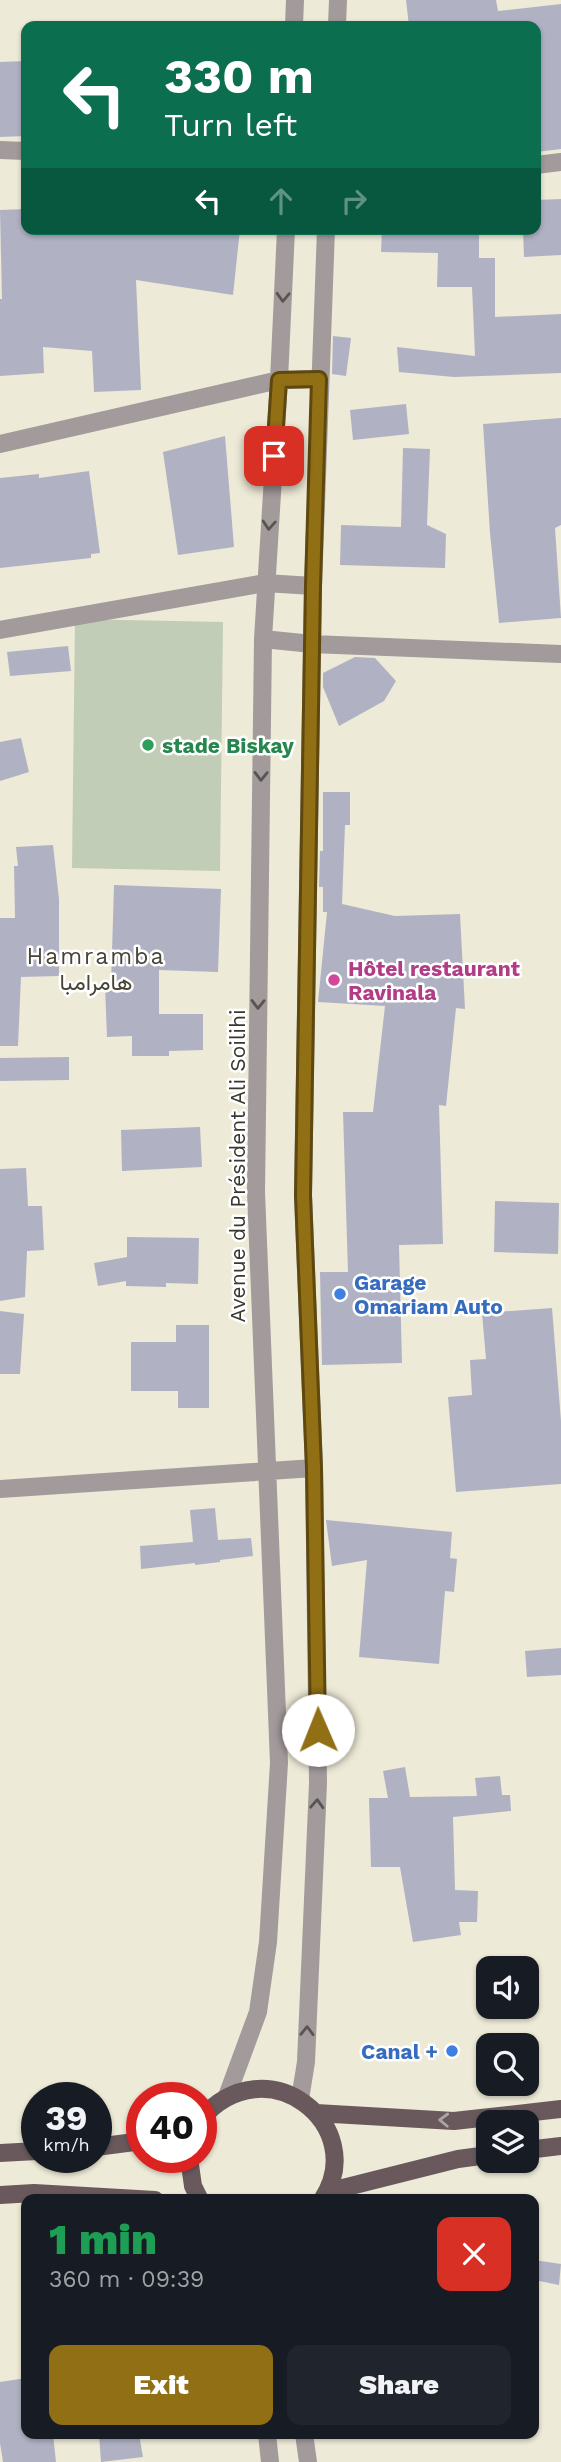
<!DOCTYPE html>
<html lang="en">
<head>
<meta charset="utf-8">
<style>
	:root { --surface:#171b24; --page:#20242c; --text:#f1f3f6; --muted:#9ea1a6; --accent:#916f15 }
	body { margin:0; font-family:"Work Sans",Vazirmatn,sans-serif; background:var(--page); color:var(--text); height:100vh; display:flex; flex-direction:column; font-size:26px; white-space:nowrap }
	* { box-sizing:border-box; margin:0 }
	p { font-size:23px; color:var(--muted) }
	.icon { flex:none; width:38px; height:38px; fill:none; stroke:currentColor; stroke-width:2; stroke-linecap:round; stroke-linejoin:round }
	.map { position:relative; flex:1; overflow:hidden }
	.panel { position:absolute; left:21px; top:2194px; width:518px; height:245px; display:flex; flex-direction:column; background:var(--surface); border-radius:14px; box-shadow:0 2px 5px #0004 }
	.panel>* { flex:none }
	.top-card { position:absolute; left:21px; top:21px; width:520px; height:214px; border-radius:14px; box-shadow:0 2px 5px #0004; background:#0b6e4f; color:#fff; overflow:hidden }
	.fabs { position:absolute; left:476px; top:1956px; display:grid; gap:14px }
	.fabs a { display:grid; place-items:center; width:63px; height:63px; border-radius:14px; background:var(--surface); box-shadow:0 2px 5px #0004; font-size:35px }
	.speed { position:absolute; left:21px; top:2082px; display:flex; gap:14px; font-size:35px; font-weight:700; text-align:center }
	.speed>* { display:grid; place-content:center; width:91px; height:91px; border-radius:50%; background:var(--surface); box-shadow:0 2px 5px #0004; line-height:1 }
	.speed small { font-size:18px; font-weight:400 }
	.speed .limit { border:10px solid #d22; background:#fff; color:#111 }
	.pin { position:absolute; display:grid; place-items:center; width:60px; height:60px; color:#fff; margin:-30px; border-radius:14px; box-shadow:0 4px 10px #0006 }
	.me { position:absolute; width:77px; margin:-38px; rotate:359deg; stroke-linejoin:round; filter:drop-shadow(0 0 5px #0008) }
	.turn { display:flex; align-items:center; gap:24px; height:147px; padding:0 28px; font-size:32px }
	.turn .icon { width:91px; height:91px; stroke-width:2.5 }
	.turn b { display:block; font-size:49px; line-height:60px }
	.lanes { display:flex; align-items:center; height:66px; padding:0 28px; background:#0003; justify-content:center; gap:35px; direction:ltr }
	.lanes .off { opacity:.35 }
	.round { display:grid; place-items:center; flex:none; width:74px; height:74px; border-radius:14px; background:var(--page) }
	.head { display:flex; align-items:center; justify-content:space-between; height:119px; padding:0 28px }
	h1 { font-size:42px; font-weight:800; line-height:52px; color:#1e9e55 }
	.cta { display:flex; gap:14px; margin-top:auto; padding:14px 28px }
	.cta a { flex:1; height:80px; border-radius:14px; background:var(--accent); color:#fff; font-size:28px; font-weight:800; line-height:80px; text-align:center }
	.cta a+a { background:var(--page); color:var(--text) }
	.map>svg:first-child { display:block }
	.pitch { fill:#c1cdb7 }
	.building { fill:#b0b2c4 }
	.lines { fill:none; stroke-linecap:round; stroke-linejoin:round }
	.minor { stroke:#a39a9c; stroke-width:18 }
	.major { stroke:#69595d; stroke-width:18 }
	.oneway { stroke:#585550 }
	.oneway2 { stroke:#aca4a6 }
	.route-casing { stroke:#5e480e; stroke-width:18 }
	.route { stroke:#916f15; stroke-width:12 }
	.leisure-dot { fill:#2e9e5b; stroke:#fff; stroke-width:2.5 }
	.hotel-dot { fill:#d1479c; stroke:#fff; stroke-width:2.5 }
	.shop-dot { fill:#3f7fe0; stroke:#fff; stroke-width:2.5 }
	.labels { text-anchor:middle; dominant-baseline:central; stroke-width:5; stroke-linejoin:round; paint-order:stroke }
	.leisure-label { font-size:21px; font-weight:bold; fill:#27864d; stroke:#fff; text-anchor:start }
	.hotel-label { font-size:21px; font-weight:bold; fill:#b23c85; stroke:#fff; text-anchor:start }
	.street-label { font-size:21px; fill:#383730; stroke:#fff }
	.shop-label { font-size:21px; font-weight:bold; fill:#366cbe; stroke:#fff; text-anchor:start }
	.neighbourhood-label { font-size:23px; letter-spacing:2px; fill:#474435; stroke:#fff }
</style>
</head>
<body>
<div class="map">
<svg width="561" height="2462" viewBox="0 0 561 2462">
	<rect width="100%" height="100%" fill="#edead7"/>
	<path class="pitch" d="M75 619 223 622 220 871 72 868Z"/>
	<path class="building" d="M406 0H496L498 11 561 4V149L536 152V26H409Z
		M26 61V136L0 137V62Z
		M561 199V255L524 257 523 229H536V200Z
		M26 209V229H240L233 295 136 280 141 390 94 392 92 351 43 347 44 373 0 376V299H2L0 210Z
		M382 229H479V258H495V317L561 314V373L454 377 399 372 397 347 475 356 472 287H437L438 253 381 252Z
		M333 336 351 338 346 376 332 374Z
		M406 404 409 434 353 440 350 410Z
		M561 418V525L555 528 561 618 499 623 490 533 483 424Z
		M225 436 234 547 178 555 163 452Z
		M403 448 430 449 427 525 446 534 445 568 340 565 341 525 401 527Z
		M89 471 100 553 91 554V558L0 568V478L39 474V478Z
		M68 646 71 671 10 676 7 652Z
		M355 657 375 658 396 681 384 701 339 726 323 687V673Z
		M21 738 29 772 0 781V742Z
		M323 792H350V825H345L342 904 395 916 460 914 465 1009 456 1008 446 1106 439 1105 443 1244 399 1245 402 1363 322 1365 320 1272H348L343 1112H373L385 1006 318 1002 327 912H323V887H319L320 851H323Z
		M53 845 59 899V976L21 977 18 1046H0V918H15L14 866H18L16 847Z
		M114 885 221 889 218 972 159 970V1014H203V1050L169 1051V1056H132V1036L107 1037 105 986 111 985Z
		M69 1057V1080L0 1081V1058Z
		M200 1127 202 1167 122 1171 121 1130Z
		M26 1168 28 1206H42L44 1250 27 1251 25 1297 0 1301V1169Z
		M495 1201 559 1203 558 1254 494 1252Z
		M127 1237 199 1238 198 1284 166 1283V1287L126 1286V1281L98 1286 94 1263 127 1257Z
		M552 1308 561 1421V1484L456 1492 448 1397 472 1395 470 1360 486 1359 482 1313Z
		M0 1311 24 1314 20 1374H0Z
		M176 1325H209V1408H178V1391H131V1342H176Z
		M215 1508 218 1540 251 1538 253 1556 220 1560V1562L195 1565V1563L141 1569 140 1546 193 1542 190 1510Z
		M326 1520 452 1532 450 1558 457 1559 454 1592 445 1591 439 1664 359 1657 367 1560 332 1566Z
		M561 1648V1675L527 1677 525 1651Z
		M405 1767 410 1797 477 1796 475 1778 500 1776 502 1795H510L511 1811 453 1817 455 1890 478 1891 477 1922H459L461 1935 413 1942 400 1867H371L369 1798H388L383 1771Z
		M534 2260 561 2264 559 2285 534 2280Z
		M26 2378V2434H53L56 2462H3L0 2443V2382Z
		M99 2434H139L143 2457 101 2462Z"/>
	<g class="lines">
		<path class="minor" d="M294 26 295 0
			M337 26 338 0
			M0 150 26 151
			M536 165 561 162
			M0 444 279 380 319 379
			M0 630 265 583 313 586
			M263 639 312 644 561 654
			M0 1489 314 1468
			M227 2096 258 2012 268 1942 279 1763 256 1192 263 639 279 380 286 229
			M300 2099 306 2062 318 1783 314 1468 303 1195 313 586 326 229
			M267 2434 270 2462
			M304 2434 308 2462"/>
		<path class="major" d="M316 2113 454 2121 561 2109
			M201 2119C266 2043 371 2126 322 2200
			M96 2147 142 2141
			M527 2150 561 2146
			M0 2153 37 2151
			M189 2158 193 2186 200 2200
			M327 2192 458 2159 488 2155
			M0 2195 34 2193 155 2200"/>
	</g>
	<defs><path id="oneway-chevron" d="M-2-3.5L2.5 0L-2 3.5" fill="none" stroke-width="1.6" stroke-linecap="round" stroke-linejoin="round" transform="scale(1.75)"/></defs>
	<g class="oneway">
		<use href="#oneway-chevron" transform="translate(283 297) rotate(92)"/>
		<use href="#oneway-chevron" transform="translate(269 525) rotate(94)"/>
		<use href="#oneway-chevron" transform="translate(261 776) rotate(91)"/>
		<use href="#oneway-chevron" transform="translate(258 1004) rotate(91)"/>
		<use href="#oneway-chevron" transform="translate(317 1804) rotate(-87)"/>
		<use href="#oneway-chevron" transform="translate(307 2031) rotate(-89)"/>
	</g>
	<use class="oneway2" href="#oneway-chevron" transform="translate(444 2120) rotate(-178)"/>
	<g class="lines">
		<defs>
			<path id="route" d="M274 456 279 380 319 379 313 586 303 1195 314 1468 318 1730"/>
		</defs>
		<use href="#route" class="route-casing"/>
		<use href="#route" class="route"/>
	</g>
	<circle class="leisure-dot" cx="148" cy="745" r="7"/>
	<circle class="hotel-dot" cx="334" cy="980" r="7"/>
	<g class="shop-dot">
		<circle cx="340" cy="1294" r="7"/>
		<circle cx="452" cy="2051" r="7"/>
	</g>
	<g class="labels">
		<g class="leisure-label">
			<text x="162" y="745">stade Biskay</text>
		</g>
		<g class="hotel-label">
			<text x="348" y="968">Hôtel restaurant<tspan x="348" dy="24">Ravinala</tspan></text>
		</g>
		<g class="street-label">
			<text transform="translate(237 1166) rotate(-90)">Avenue du Président Ali Soilihi</text>
		</g>
		<g class="shop-label">
			<text x="354" y="1282">Garage<tspan x="354" dy="24">Omariam Auto</tspan></text>
			<text x="438" y="2051" text-anchor="end">Canal +</text>
		</g>
		<g class="neighbourhood-label">
			<text x="96" y="956">Hamramba<tspan x="96" dy="26">هامرامبا</tspan></text>
		</g>
	</g>
</svg>
<div class="fabs">
<a><svg class="icon" aria-label="sound" viewBox="0 0 24 24"><path d="M4 9h4l5-4v14l-5-4H4zM17 9q2 3 0 6"/></svg></a>
<a><svg class="icon" aria-label="search" viewBox="0 0 24 24"><circle cx="10" cy="10" r="6"/><path d="M15 15l6 6"/></svg></a>
<a><svg class="icon" aria-label="layers" viewBox="0 0 24 24"><path d="M12 4l9 5-9 5-9-5zM3 14l9 5 9-5"/></svg></a>
</div>
<div class="speed"><div>39<small>km/h</small></div><div class="limit">40</div></div>
<div class="pin" style="left:274px;top:456px;background:#d93025"><svg class="icon" aria-label="arrive" viewBox="0 0 24 24"><path d="M6 21V4h12l-3 4 3 4H6"/></svg></div>
<svg class="me" style="left:318px;top:1730px" viewBox="-20 -20 40 40"><circle r="19" fill="#fff"/><path d="M0-13L10 11 0 6-10 11z" fill="#916f15"/></svg>
<div class="top-card">
<div class="turn"><svg class="icon" aria-label="left" viewBox="0 0 24 24"><path d="M17 20v-9H6M10 6l-5 5 5 5"/></svg><div><b>330 m</b>Turn left</div></div>
<div class="lanes"><svg class="icon" aria-label="left" viewBox="0 0 24 24"><path d="M17 20v-9H6M10 6l-5 5 5 5"/></svg><svg class="icon off" aria-label="ahead" viewBox="0 0 24 24"><path d="M12 20V5M6 11l6-6 6 6"/></svg><svg class="icon off" aria-label="right" viewBox="0 0 24 24"><path d="M7 20v-9h11M14 6l5 5-5 5"/></svg></div>
</div>
<section class="panel">
<div class="head"><div><h1>1 min</h1><p>360 m · 09:39</p></div><a class="round" style="background:#d93025;color:#fff"><svg class="icon" aria-label="close" viewBox="0 0 24 24"><path d="M6 6l12 12M18 6L6 18"/></svg></a></div>
<div class="cta"><a>Exit</a><a>Share</a></div>
</section>
</div>
</body>
</html>
